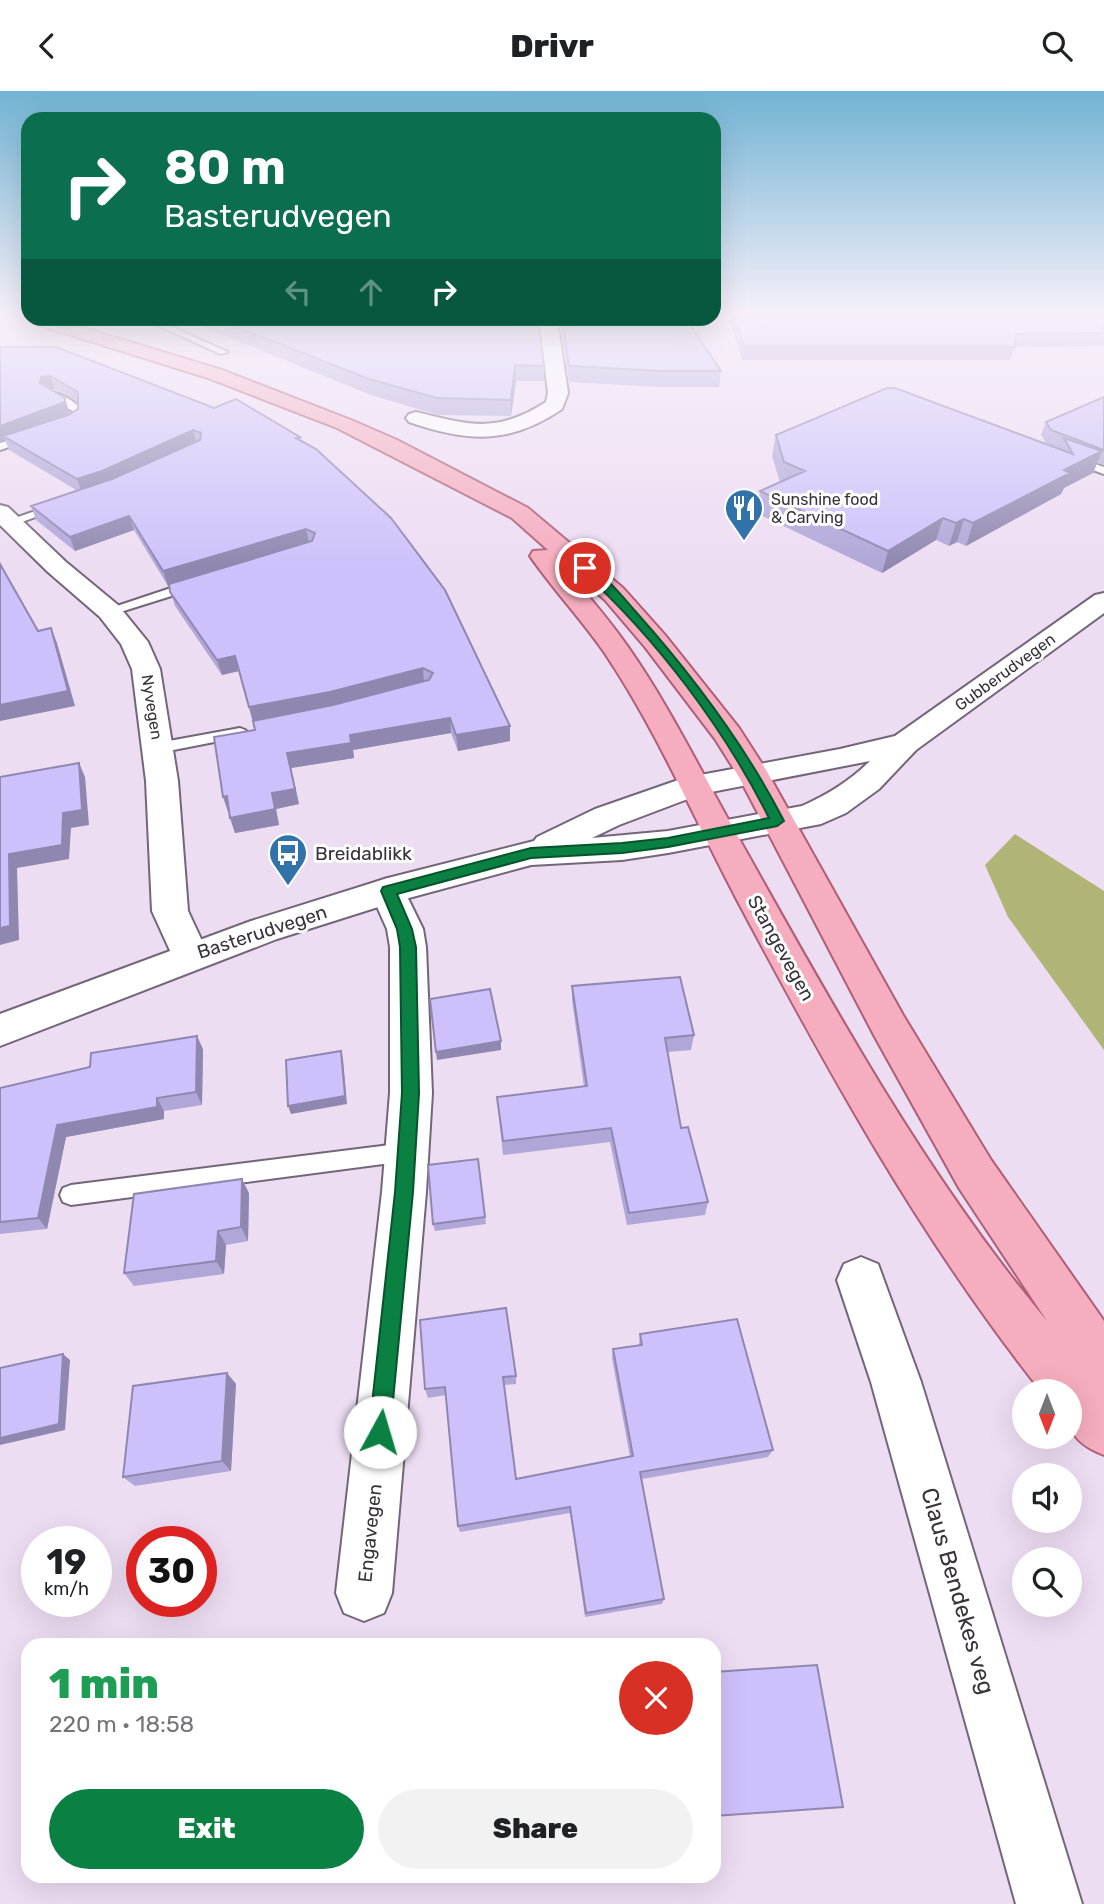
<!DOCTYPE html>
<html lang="en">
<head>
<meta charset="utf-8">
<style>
	:root { --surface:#fff; --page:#f2f2f2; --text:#202124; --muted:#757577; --accent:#0b8043 }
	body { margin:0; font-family:Rubik,sans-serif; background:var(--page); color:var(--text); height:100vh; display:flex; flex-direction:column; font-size:26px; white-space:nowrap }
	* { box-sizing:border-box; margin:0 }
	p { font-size:23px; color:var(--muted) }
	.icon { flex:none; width:38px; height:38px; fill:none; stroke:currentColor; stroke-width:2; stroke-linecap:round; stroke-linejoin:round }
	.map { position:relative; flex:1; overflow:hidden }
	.panel { position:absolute; left:21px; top:1547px; width:700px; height:245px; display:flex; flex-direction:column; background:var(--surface); border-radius:21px; box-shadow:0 7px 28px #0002 }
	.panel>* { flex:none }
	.top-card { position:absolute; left:21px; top:21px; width:700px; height:214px; border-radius:21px; box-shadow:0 7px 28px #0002; background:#0b6e4f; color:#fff; overflow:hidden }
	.needle { width:46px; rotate:180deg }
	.fabs { position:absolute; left:1012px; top:1288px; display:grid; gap:14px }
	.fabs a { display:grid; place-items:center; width:70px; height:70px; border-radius:50%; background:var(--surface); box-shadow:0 7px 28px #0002; font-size:35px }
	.speed { position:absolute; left:21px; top:1435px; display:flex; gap:14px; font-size:35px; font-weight:700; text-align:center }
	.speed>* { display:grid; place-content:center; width:91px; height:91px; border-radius:50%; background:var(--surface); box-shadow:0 7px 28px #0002; line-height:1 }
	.speed small { font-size:18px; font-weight:400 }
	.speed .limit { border:10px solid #d22; background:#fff; color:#111 }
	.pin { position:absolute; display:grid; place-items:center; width:60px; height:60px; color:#fff; margin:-30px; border:4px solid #fff; border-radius:50%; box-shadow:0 2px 7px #0007 }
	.me { position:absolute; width:77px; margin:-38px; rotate:6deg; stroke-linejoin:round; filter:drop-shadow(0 0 5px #0008) }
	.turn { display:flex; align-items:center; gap:24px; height:147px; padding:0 28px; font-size:32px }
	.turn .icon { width:91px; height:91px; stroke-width:2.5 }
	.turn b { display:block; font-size:49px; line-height:60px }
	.lanes { display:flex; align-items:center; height:66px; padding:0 28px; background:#0003; justify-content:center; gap:35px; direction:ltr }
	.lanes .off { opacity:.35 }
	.round { display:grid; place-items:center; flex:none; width:74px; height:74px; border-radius:37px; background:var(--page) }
	.summary { display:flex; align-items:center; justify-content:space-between; height:119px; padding:0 28px }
	h1 { font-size:42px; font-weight:800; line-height:52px; color:#1e9e55 }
	.button { display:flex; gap:14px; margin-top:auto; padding:14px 28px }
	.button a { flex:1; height:80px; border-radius:42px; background:var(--accent); color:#fff; font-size:28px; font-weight:800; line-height:80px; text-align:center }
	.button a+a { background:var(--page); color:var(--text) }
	header { display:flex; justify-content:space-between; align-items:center; height:91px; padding:0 28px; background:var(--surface); font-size:32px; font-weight:800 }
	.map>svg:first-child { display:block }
	.forest { fill:#b1b477 }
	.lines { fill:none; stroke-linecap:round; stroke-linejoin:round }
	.lane-casing { stroke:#746679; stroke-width:4 }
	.street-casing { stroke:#746679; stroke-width:4 }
	.secondary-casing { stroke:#746679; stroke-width:4 }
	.primary-casing { stroke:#ae5e75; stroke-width:4 }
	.lane { fill:#fff; fill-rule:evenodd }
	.street { fill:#fff; fill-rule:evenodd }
	.secondary { fill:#fff; fill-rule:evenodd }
	.primary { fill:#f5adbf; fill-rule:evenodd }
	.wall { fill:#b1a6d8; fill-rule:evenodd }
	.shaded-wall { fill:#9087b0 }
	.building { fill:#cec1fb; stroke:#9087b0; stroke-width:2 }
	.route { fill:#0b8043; stroke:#07532c; stroke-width:2 }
	.labels { text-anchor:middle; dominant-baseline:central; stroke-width:6; stroke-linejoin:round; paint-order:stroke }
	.far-poi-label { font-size:16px; fill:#38323a; stroke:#fff; text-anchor:start }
	.far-street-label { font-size:16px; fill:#38323a; stroke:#fff }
	.poi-label { font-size:19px; fill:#38323a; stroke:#fff; text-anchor:start }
	.street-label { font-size:19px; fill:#38323a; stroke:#fff }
	.near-street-label { font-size:23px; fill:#38323a; stroke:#fff }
</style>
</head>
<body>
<header><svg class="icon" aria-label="back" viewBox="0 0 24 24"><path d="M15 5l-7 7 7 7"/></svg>Drivr<svg class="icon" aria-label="search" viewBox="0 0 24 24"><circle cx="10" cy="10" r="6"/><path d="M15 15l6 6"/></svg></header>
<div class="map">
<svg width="1104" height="1813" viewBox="0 0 1104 1813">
	<rect width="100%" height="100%" fill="#edddf3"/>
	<path class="forest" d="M1015 743 1104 800V959L1008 826 985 774Z"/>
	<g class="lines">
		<defs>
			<path id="lane" d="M144 228H154L228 261 220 263Z
				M47 301C60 300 76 311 84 321 81 331 71 339 60 337V333L72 325 74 321 47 305Z
				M32 342 36 343V347L0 359V352Z
				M1072 365 1104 376V383L1068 370 1067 368Z
				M55 413 65 415 14 434 4 431Z
				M195 489 201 493 200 496 114 523 109 524 102 520Z
				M240 637 245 639 248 642 245 645 158 662 150 657 158 652Z
				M406 1052 414 1054 417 1061 414 1068 406 1070 71 1114 63 1111 60 1104 63 1097 71 1094Z"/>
			<path id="street" d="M48 228H76L73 232 54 237 45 232Z
				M539 228H557L568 302 562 318C509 354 468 351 409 331L406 327 409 323 416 321C470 334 496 343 546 311L548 302Z
				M0 414 8 416 66 471 118 514 148 551 160 578 178 690 188 820 209 865 203 875 190 879 177 875 152 820 146 690 132 578 121 553 100 526 48 481 0 434Z
				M388 787 400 791 423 838 426 856 432 1002 426 1101 392 1502 384 1522 364 1530 344 1522 336 1502 382 1101 390 1002V856L387 838 370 800 376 791Z
				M861 1166 878 1173 921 1291 1082 1813H1016L871 1291 837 1189 844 1173Z"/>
			<path id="secondary" d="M1104 502V522L916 659 879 698 846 722 821 733 668 762 622 769 531 774 394 811 277 848 0 955V923L251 830 388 787 534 750 537 746 595 718 684 687 840 658 895 645 1095 504ZM870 670C850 690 827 704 802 715L668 740 592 747 619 734 701 703Z"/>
			<path id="primary" d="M29 228H54L222 279 351 329 397 349 528 417 623 497 665 544 739 637 766 679 903 924 991 1069 1104 1230V1364C1067 1349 1069 1336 1069 1300H1041C919 1146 828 980 736 807 693 725 656 638 604 561 581 528 553 498 530 465L533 460 548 459 512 427 337 337 208 287 32 232ZM555 465 605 509 645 556 715 648 739 686 875 946 959 1097 1047 1230C926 1085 834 917 742 753 704 687 672 619 628 556 606 524 579 495 555 465Z"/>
		</defs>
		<use href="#lane" class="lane-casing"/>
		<use href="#street" class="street-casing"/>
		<use href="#secondary" class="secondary-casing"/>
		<use href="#primary" class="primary-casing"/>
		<use href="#lane" class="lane"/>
		<use href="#street" class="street"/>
		<use href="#secondary" class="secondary"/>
		<use href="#primary" class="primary"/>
	</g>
	<path class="wall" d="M727 221H1104V255L1015 256 1010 269H742Z
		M198 228H538L544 275V290H516L511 325 438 324 371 304 200 235Z
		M558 228H686L721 280 719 296H659L569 291 560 228Z
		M0 256 214 317 300 346 301 349 510 635V650L458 660 451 642 353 659 354 667 291 677 299 713 276 718 279 734 235 742 229 721H228L255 639 239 580 222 584 175 515 169 495H168L134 439 75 460 36 429 31 415 78 400 9 359 5 349 0 351ZM55 298 78 311V318L69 323 65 307 51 299Z
		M1104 306V374L1097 372 1093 382 1064 397 1061 403 966 455 957 451 949 455 936 449 882 482 756 422 760 400 780 391 772 365 776 344 1046 352 1041 344 1046 331Z
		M572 895 694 944 691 959 667 961 681 1037 708 1111 705 1124 627 1134 610 1051 503 1064 497 1006 584 996 572 909Z
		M203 958 202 1014 164 1020V1028L66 1046 47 1138 0 1143V997Z
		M478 1068 486 1133 435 1140 433 1133Z
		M249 1102 248 1150 226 1154 224 1183 134 1195 124 1182Z
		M420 1229 516 1285V1293L504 1294 516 1388 630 1366 612 1267 613 1258 639 1254 640 1243 773 1359 768 1366 642 1388 664 1508 662 1513 585 1526 570 1422 460 1441 458 1435 446 1304 428 1307 425 1298Z
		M227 1282 236 1293 231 1380 135 1395 123 1386Z"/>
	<path class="shaded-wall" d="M515 274 516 290 511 325V309Z
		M50 285 55 298 45 299 40 292 41 286Z
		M65 307 69 321V324L3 345 5 349 0 351V335Z
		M193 339 197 353 82 402 77 388Z
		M1102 360 1093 382 1064 397 1061 403 966 455 973 432 1064 379Z
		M129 425 134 439 75 460 70 446Z
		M943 427 936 449 882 482 888 460Z
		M964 428 957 451 949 455 956 432Z
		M306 438 309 452 168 495 163 480Z
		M51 537 57 552 75 615 0 630V614Z
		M235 565 239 580 222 584 217 569Z
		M423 577 424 592 333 616 253 631 249 616Z
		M450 627 451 642 353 659 354 667 291 677 299 713 276 718 279 734 235 742 230 727 272 702 287 662 350 644Z
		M510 635V650L458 660 456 644Z
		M79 672 85 686 89 734 71 737 69 768 17 777 19 849 0 854V837L9 763 63 722Z
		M227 705 232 720 228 721 223 706Z
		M197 945 203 958 202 1014 196 1001Z
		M501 950V959L437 969 436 961Z
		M341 960 343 968 347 1013 291 1023 288 1015Z
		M157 1007 164 1020V1028L66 1046 47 1138 38 1127 57 1034Z
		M242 1088 249 1102 248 1150 241 1136Z
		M218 1140 226 1154 224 1183 216 1170Z
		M63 1263 70 1269 65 1339 0 1354V1347Z
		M227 1282 236 1293 231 1380 222 1370Z"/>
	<path class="building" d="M733 221H1104V242L1016 243 1015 256H744Z
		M216 228H538L544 275 515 274 511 309 437 307 369 288Z
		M562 228H686L721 280H660L569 275Z
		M0 256H56L214 317 236 308 300 346 296 347 316 358 391 427 445 499 510 635 456 644 450 627 350 644 351 652 287 662 295 698 272 702 275 718 230 727 227 705 223 706 214 646 255 639 253 630 333 614 429 589 433 582 423 577 330 601 249 616 235 565 217 569 170 501 169 493 312 450 315 442 306 438 163 480 129 425 70 446 31 415 112 388 200 349 201 342 193 339 102 380 77 388 3 345 68 324 78 318V301L50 285 41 286 40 292 65 307V311L0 335Z
		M887 297H895L1073 363 1064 347 1102 360 1064 379 1070 382 973 432 964 428 956 432 943 427 888 460 760 400 805 380 784 371 776 344Z
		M1104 306V359L1051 339 1046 331Z
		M0 473 38 540 51 537 68 600 0 614Z
		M79 672 82 719 63 722 62 754 9 763 10 835 0 837V686Z
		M680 886 694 944 665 947 681 1037 688 1036 708 1111 629 1122 611 1037 503 1050 497 1006 587 995 572 895Z
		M490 898 501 950 436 961 430 908Z
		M197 945 196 1001 157 1007V1016L57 1034 38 1127 0 1131V997L90 976 91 962Z
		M341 960 345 1005 288 1015 286 969Z
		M478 1068 485 1126 433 1133 428 1074Z
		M242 1088 241 1136 218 1140 216 1170 124 1182 134 1103Z
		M506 1217 516 1285 503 1286 516 1388 633 1365 613 1258 642 1254 640 1243 737 1228 773 1359 640 1381 664 1508 586 1522 570 1416 458 1435 445 1296 425 1298 420 1229Z
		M63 1263 59 1333 0 1347V1277Z
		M227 1282 222 1370 123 1386 133 1295Z
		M817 1574 843 1716 714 1725V1581Z"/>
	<linearGradient id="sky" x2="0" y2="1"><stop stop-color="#71b3d3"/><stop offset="0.47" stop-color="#f7f0fa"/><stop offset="1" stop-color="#f7f0fa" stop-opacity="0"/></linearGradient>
	<rect width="1104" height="475" fill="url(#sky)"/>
	<path class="route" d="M585 474C604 482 622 505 636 521 693 585 745 654 784 730L777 735 668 756 622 762 531 767 397 803 412 838 416 856 419 1002 413 1101 390 1341 387 1349 380 1352 372 1349 369 1341 395 1101 402 1002 400 856 397 838 381 800 383 796 531 757 622 752 668 747 769 727C724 637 656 547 581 479L580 477Z"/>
	<defs>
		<symbol id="restaurant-pin" viewBox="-11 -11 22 30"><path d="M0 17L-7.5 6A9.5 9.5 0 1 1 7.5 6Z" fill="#3172a8" stroke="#fff"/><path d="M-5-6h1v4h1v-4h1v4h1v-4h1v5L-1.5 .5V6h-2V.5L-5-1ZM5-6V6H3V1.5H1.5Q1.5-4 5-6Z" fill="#fff"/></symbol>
		<symbol id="bus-pin" viewBox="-11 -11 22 30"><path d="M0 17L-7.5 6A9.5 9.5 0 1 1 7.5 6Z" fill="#3172a8" stroke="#fff"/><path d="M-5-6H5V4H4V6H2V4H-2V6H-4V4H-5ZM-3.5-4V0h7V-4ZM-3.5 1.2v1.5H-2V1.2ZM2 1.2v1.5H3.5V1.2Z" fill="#fff"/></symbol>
	</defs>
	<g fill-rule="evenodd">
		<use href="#restaurant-pin" x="722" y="395" width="44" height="60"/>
		<use href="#bus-pin" x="266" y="740" width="44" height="60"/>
	</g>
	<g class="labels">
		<g class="far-poi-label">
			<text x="771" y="408">Sunshine food<tspan x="771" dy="18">&amp; Carving</tspan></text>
		</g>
		<g class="far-street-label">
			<text transform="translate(1005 581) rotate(-36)">Gubberudvegen</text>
			<text transform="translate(152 616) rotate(81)">Nyvegen</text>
		</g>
		<g class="poi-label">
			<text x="315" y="762">Breidablikk</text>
		</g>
		<g class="street-label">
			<text transform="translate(262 841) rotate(-18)">Basterudvegen</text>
			<text transform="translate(781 857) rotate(61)">Stangevegen</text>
			<text transform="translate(370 1442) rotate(-84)">Engavegen</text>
		</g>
		<g class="near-street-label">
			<text transform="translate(958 1500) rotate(74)">Claus Bendekes veg</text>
		</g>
	</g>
</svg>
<div class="fabs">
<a><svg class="needle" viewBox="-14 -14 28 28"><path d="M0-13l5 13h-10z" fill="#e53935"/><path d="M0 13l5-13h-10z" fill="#757577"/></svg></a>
<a><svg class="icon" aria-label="sound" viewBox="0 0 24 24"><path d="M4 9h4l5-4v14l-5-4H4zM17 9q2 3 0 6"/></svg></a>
<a><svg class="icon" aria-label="search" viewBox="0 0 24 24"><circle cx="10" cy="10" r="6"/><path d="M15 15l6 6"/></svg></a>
</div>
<div class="speed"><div>19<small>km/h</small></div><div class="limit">30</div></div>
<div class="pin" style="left:585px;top:477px;background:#d93025"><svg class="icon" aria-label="arrive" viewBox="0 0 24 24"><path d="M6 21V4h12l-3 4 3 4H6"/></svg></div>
<svg class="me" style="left:380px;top:1341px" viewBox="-20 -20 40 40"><circle r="19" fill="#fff"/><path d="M0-13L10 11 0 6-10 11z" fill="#0b8043"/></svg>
<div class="top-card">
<div class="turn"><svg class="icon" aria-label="right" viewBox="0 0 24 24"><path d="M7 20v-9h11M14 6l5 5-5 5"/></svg><div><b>80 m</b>Basterudvegen</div></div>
<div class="lanes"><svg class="icon off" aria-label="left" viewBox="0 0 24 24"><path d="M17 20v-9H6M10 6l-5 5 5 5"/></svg><svg class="icon off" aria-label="ahead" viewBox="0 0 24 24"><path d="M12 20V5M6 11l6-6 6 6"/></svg><svg class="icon" aria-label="right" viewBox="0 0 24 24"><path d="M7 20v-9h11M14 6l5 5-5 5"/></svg></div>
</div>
<section class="panel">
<div class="summary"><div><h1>1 min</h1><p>220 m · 18:58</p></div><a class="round" style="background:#d93025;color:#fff"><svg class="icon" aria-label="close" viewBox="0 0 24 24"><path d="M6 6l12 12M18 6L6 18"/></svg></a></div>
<div class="button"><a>Exit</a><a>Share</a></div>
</section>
</div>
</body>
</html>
